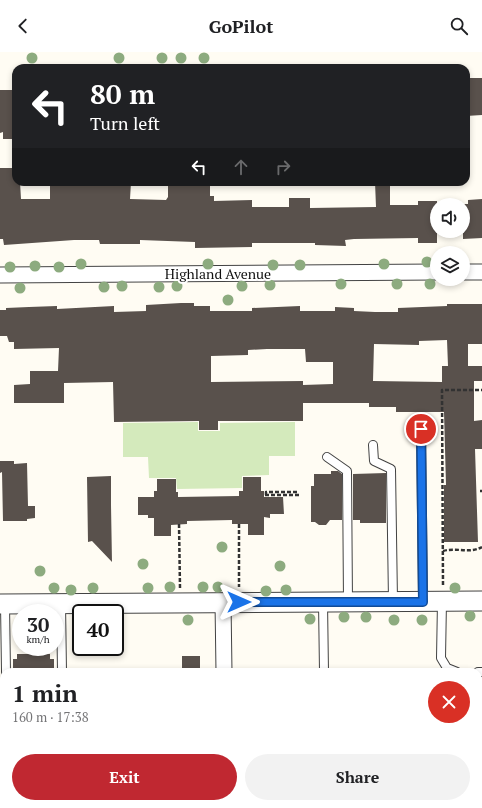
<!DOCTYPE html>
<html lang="en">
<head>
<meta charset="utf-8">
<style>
	:root { --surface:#fff; --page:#f2f2f2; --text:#202124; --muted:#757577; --accent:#c02831 }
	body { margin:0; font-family:"PT Serif",serif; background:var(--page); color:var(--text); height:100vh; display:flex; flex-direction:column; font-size:15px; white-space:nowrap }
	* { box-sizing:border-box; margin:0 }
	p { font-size:13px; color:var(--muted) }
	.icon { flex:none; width:22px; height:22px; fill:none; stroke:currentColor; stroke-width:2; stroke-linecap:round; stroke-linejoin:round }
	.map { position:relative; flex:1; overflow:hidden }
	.sheet { position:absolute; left:0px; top:616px; width:482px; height:140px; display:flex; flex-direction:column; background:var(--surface); border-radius:12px 12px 0 0; box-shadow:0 2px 6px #0003 }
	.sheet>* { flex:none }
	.banner { position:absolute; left:12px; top:12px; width:458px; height:122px; border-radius:12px; box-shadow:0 2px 6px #0003; background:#202124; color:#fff; overflow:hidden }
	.fabs { position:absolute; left:430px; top:146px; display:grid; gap:8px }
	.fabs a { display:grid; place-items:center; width:40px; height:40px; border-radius:50%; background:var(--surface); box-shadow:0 2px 6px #0003; font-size:20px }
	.speed { position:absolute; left:12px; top:552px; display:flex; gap:8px; font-size:20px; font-weight:700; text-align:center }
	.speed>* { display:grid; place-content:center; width:52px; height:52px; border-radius:50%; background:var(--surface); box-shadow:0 2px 6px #0003; line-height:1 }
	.speed small { font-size:10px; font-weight:400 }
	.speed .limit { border:2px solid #111; border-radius:6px; background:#fff; color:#111 }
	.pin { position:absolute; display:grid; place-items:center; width:34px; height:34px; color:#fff; margin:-17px; border:2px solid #fff; border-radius:50%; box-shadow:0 1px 4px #0007 }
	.me { position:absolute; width:44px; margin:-22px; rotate:90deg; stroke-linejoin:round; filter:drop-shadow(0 0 3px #0008) }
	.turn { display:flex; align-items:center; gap:14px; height:84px; padding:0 12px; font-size:18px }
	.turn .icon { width:52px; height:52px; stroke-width:2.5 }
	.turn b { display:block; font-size:28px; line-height:34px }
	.lanes { display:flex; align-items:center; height:38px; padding:0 12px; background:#0003; justify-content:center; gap:20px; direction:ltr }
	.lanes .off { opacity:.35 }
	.round { display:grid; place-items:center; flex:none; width:42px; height:42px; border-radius:21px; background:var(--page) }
	.overview { display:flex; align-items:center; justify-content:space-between; height:68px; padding:0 12px }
	h1 { font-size:24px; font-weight:700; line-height:30px }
	.button { display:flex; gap:8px; margin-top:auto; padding:8px 12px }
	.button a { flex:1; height:46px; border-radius:24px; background:var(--accent); color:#fff; font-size:16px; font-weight:700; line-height:46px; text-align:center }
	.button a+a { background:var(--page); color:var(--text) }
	header { display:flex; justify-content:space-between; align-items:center; height:52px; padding:0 12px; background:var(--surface); font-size:18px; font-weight:700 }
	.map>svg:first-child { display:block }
	.green { fill:#d4eabc }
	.building { fill:#59514c; fill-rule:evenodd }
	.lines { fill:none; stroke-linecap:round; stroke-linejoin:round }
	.service-casing { stroke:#434343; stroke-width:10 }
	.minor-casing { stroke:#434343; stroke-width:17 }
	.tertiary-casing { stroke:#434343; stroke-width:21 }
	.path { stroke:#323232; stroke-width:2.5; stroke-dasharray:4 2; stroke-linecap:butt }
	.service { stroke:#fff; stroke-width:8 }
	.minor { stroke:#fff; stroke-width:15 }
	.tertiary { stroke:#fff; stroke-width:19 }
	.tree { fill:#8dab7f }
	.route-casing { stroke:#114b97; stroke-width:10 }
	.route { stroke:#1a73e8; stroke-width:7 }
	.labels { text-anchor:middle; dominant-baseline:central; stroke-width:4; stroke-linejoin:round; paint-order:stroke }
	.street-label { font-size:14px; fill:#101010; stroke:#fff }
</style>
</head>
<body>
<header><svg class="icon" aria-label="back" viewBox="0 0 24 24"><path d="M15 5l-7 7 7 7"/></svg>GoPilot<svg class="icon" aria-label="search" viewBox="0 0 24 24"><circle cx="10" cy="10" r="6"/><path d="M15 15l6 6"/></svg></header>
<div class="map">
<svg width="482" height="756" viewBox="0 0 482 756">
	<rect width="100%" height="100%" fill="#fffcf3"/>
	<path class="green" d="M198 370V379H220V371L295 370V404H269V423L242 424V436L177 437 176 426H149L148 405H123V371Z"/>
	<path class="building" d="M466 26H482V63L466 64Z
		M0 38H14L16 46 15 87H3V80L0 81Z
		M0 116H16V130H20L21 147H50V130H131L130 147 166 148 168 145V130H210V144H214V149L252 148V155H289V146H310V156L376 155 375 130H390V153H418V149H437V191H418V186L354 187 345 188 346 194 315 193V191H252V195L195 196V190L140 188V192H100L99 188H74L4 193 3 187H0Z
		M482 147V186L463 187V152H468V148Z
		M181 251H194V254H210V259H252V256L300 254V259H335V255L354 256V259L375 260H398V256L447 254V252H482V292H468V314H482V329H474V369L482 368V397H475L478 490H444V433H446L444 360H396V355H369V351H303V369H218V378H199V369L114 370 113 330 64 331V351H14V333L30 332V319H58L59 296 14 297V290H9L7 284H0V258H6V256L29 255 57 254V257L114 254V260L146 259V253ZM447 288 448 314H442V330L373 329 374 292 419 293V289ZM267 297H305L306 310H333V332L303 333V329L211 330V304L248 303V298Z
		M0 409H14V412L27 411 28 454H35V466L27 467V469H3L2 420 0 421Z
		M331 419H338L342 422V468H330L326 473H319L315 470H311V434H314V422H331Z
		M386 421V471H360V468H353V422Z
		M111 424V453L112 510 92 489 88 490 87 425Z
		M243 425H261V439H264V445H283L284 462H270V466L264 465V483H248V472H232V468L187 469V472L171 473V484H154V466H148V463H138V445H154V439H157V427H176V440H178V445L239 444V439H243Z
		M17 602H50V607H54V620H13V607H17Z
		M182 604H200V620H182Z"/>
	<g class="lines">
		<defs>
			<path id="service" d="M421 377 423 549
				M373 393 374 409 391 417 393 549
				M327 405 347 419 348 550
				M442 549 441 606 447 616 457 620
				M323 550 324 620
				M61 551 62 620
				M5 552 6 620
				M478 620H482
				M8 752V756
				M64 752V756"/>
			<path id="minor" d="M463 220H482
				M0 223 437 220
				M223 550 224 620
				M225 752V756"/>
			<path id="tertiary" d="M0 552 482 549"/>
		</defs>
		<use href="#service" class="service-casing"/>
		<use href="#minor" class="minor-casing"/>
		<use href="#tertiary" class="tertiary-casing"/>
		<path class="path" d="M480 439H482
			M265 443H299
			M266 443V440H299
			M179 472 180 536
			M239 472V535
			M443 499C457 495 469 502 482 495
			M443 533 442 338H482"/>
		<use href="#service" class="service"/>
		<use href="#minor" class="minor"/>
		<use href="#tertiary" class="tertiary"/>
	</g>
	<g class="tree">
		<circle cx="32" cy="6" r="5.5"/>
		<circle cx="119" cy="6" r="5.5"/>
		<circle cx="162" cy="6" r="5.5"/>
		<circle cx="181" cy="6" r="5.5"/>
		<circle cx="204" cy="6" r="5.5"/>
		<circle cx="427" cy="210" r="5.5"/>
		<circle cx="81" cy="212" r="5.5"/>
		<circle cx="208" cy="212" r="5.5"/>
		<circle cx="384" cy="212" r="5.5"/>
		<circle cx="273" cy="213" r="5.5"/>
		<circle cx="300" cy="213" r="5.5"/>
		<circle cx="35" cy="214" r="5.5"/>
		<circle cx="10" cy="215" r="5.5"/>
		<circle cx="59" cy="215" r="5.5"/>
		<circle cx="341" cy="232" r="5.5"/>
		<circle cx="397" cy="232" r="5.5"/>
		<circle cx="430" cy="232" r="5.5"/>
		<circle cx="270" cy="233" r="5.5"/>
		<circle cx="122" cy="234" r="5.5"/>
		<circle cx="177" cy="234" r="5.5"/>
		<circle cx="242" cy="234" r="5.5"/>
		<circle cx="104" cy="235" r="5.5"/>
		<circle cx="159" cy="235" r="5.5"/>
		<circle cx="20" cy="236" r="5.5"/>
		<circle cx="228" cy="248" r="5.5"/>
		<circle cx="222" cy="495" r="5.5"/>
		<circle cx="143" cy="512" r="5.5"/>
		<circle cx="280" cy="514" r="5.5"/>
		<circle cx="40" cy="519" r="5.5"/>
		<circle cx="170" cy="535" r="5.5"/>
		<circle cx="203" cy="535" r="5.5"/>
		<circle cx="218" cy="535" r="5.5"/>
		<circle cx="54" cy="536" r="5.5"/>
		<circle cx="93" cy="536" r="5.5"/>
		<circle cx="148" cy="536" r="5.5"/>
		<circle cx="455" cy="536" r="5.5"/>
		<circle cx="71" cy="538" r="5.5"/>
		<circle cx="286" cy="538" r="5.5"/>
		<circle cx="266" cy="539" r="5.5"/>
		<circle cx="470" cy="564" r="5.5"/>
		<circle cx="344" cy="565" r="5.5"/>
		<circle cx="366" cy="565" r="5.5"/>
		<circle cx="310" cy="567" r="5.5"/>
		<circle cx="188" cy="568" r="5.5"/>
		<circle cx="394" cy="568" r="5.5"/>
		<circle cx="422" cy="568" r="5.5"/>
	</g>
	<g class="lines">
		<defs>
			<path id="route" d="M239 550H423L421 377"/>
		</defs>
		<use href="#route" class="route-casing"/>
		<use href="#route" class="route"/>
	</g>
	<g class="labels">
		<g class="street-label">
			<text x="218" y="221">Highland Avenue</text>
		</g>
	</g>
</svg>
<div class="fabs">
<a><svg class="icon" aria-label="sound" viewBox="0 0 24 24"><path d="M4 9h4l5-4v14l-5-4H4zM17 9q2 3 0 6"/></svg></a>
<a><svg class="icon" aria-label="layers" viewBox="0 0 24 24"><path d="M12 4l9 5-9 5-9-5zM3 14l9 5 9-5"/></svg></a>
</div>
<div class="speed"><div>30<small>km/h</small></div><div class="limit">40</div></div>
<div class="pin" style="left:421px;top:377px;background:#d93025"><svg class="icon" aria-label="arrive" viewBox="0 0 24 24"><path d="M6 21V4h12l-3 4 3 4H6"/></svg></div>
<svg class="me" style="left:239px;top:550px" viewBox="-20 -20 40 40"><path d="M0-17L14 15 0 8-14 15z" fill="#1a73e8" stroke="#fff" stroke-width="4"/></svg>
<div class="banner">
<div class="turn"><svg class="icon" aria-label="left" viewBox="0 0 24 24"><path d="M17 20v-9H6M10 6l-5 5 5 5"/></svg><div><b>80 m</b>Turn left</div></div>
<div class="lanes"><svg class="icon" aria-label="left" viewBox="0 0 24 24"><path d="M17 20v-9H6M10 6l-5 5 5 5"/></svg><svg class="icon off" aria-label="ahead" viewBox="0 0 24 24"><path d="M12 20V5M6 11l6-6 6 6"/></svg><svg class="icon off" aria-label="right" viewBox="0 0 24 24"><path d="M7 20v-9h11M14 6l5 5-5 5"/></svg></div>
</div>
<section class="sheet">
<div class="overview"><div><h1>1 min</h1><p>160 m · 17:38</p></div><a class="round" style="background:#d93025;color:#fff"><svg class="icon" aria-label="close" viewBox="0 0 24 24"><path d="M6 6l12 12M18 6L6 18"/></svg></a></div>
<div class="button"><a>Exit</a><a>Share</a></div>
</section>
</div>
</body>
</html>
